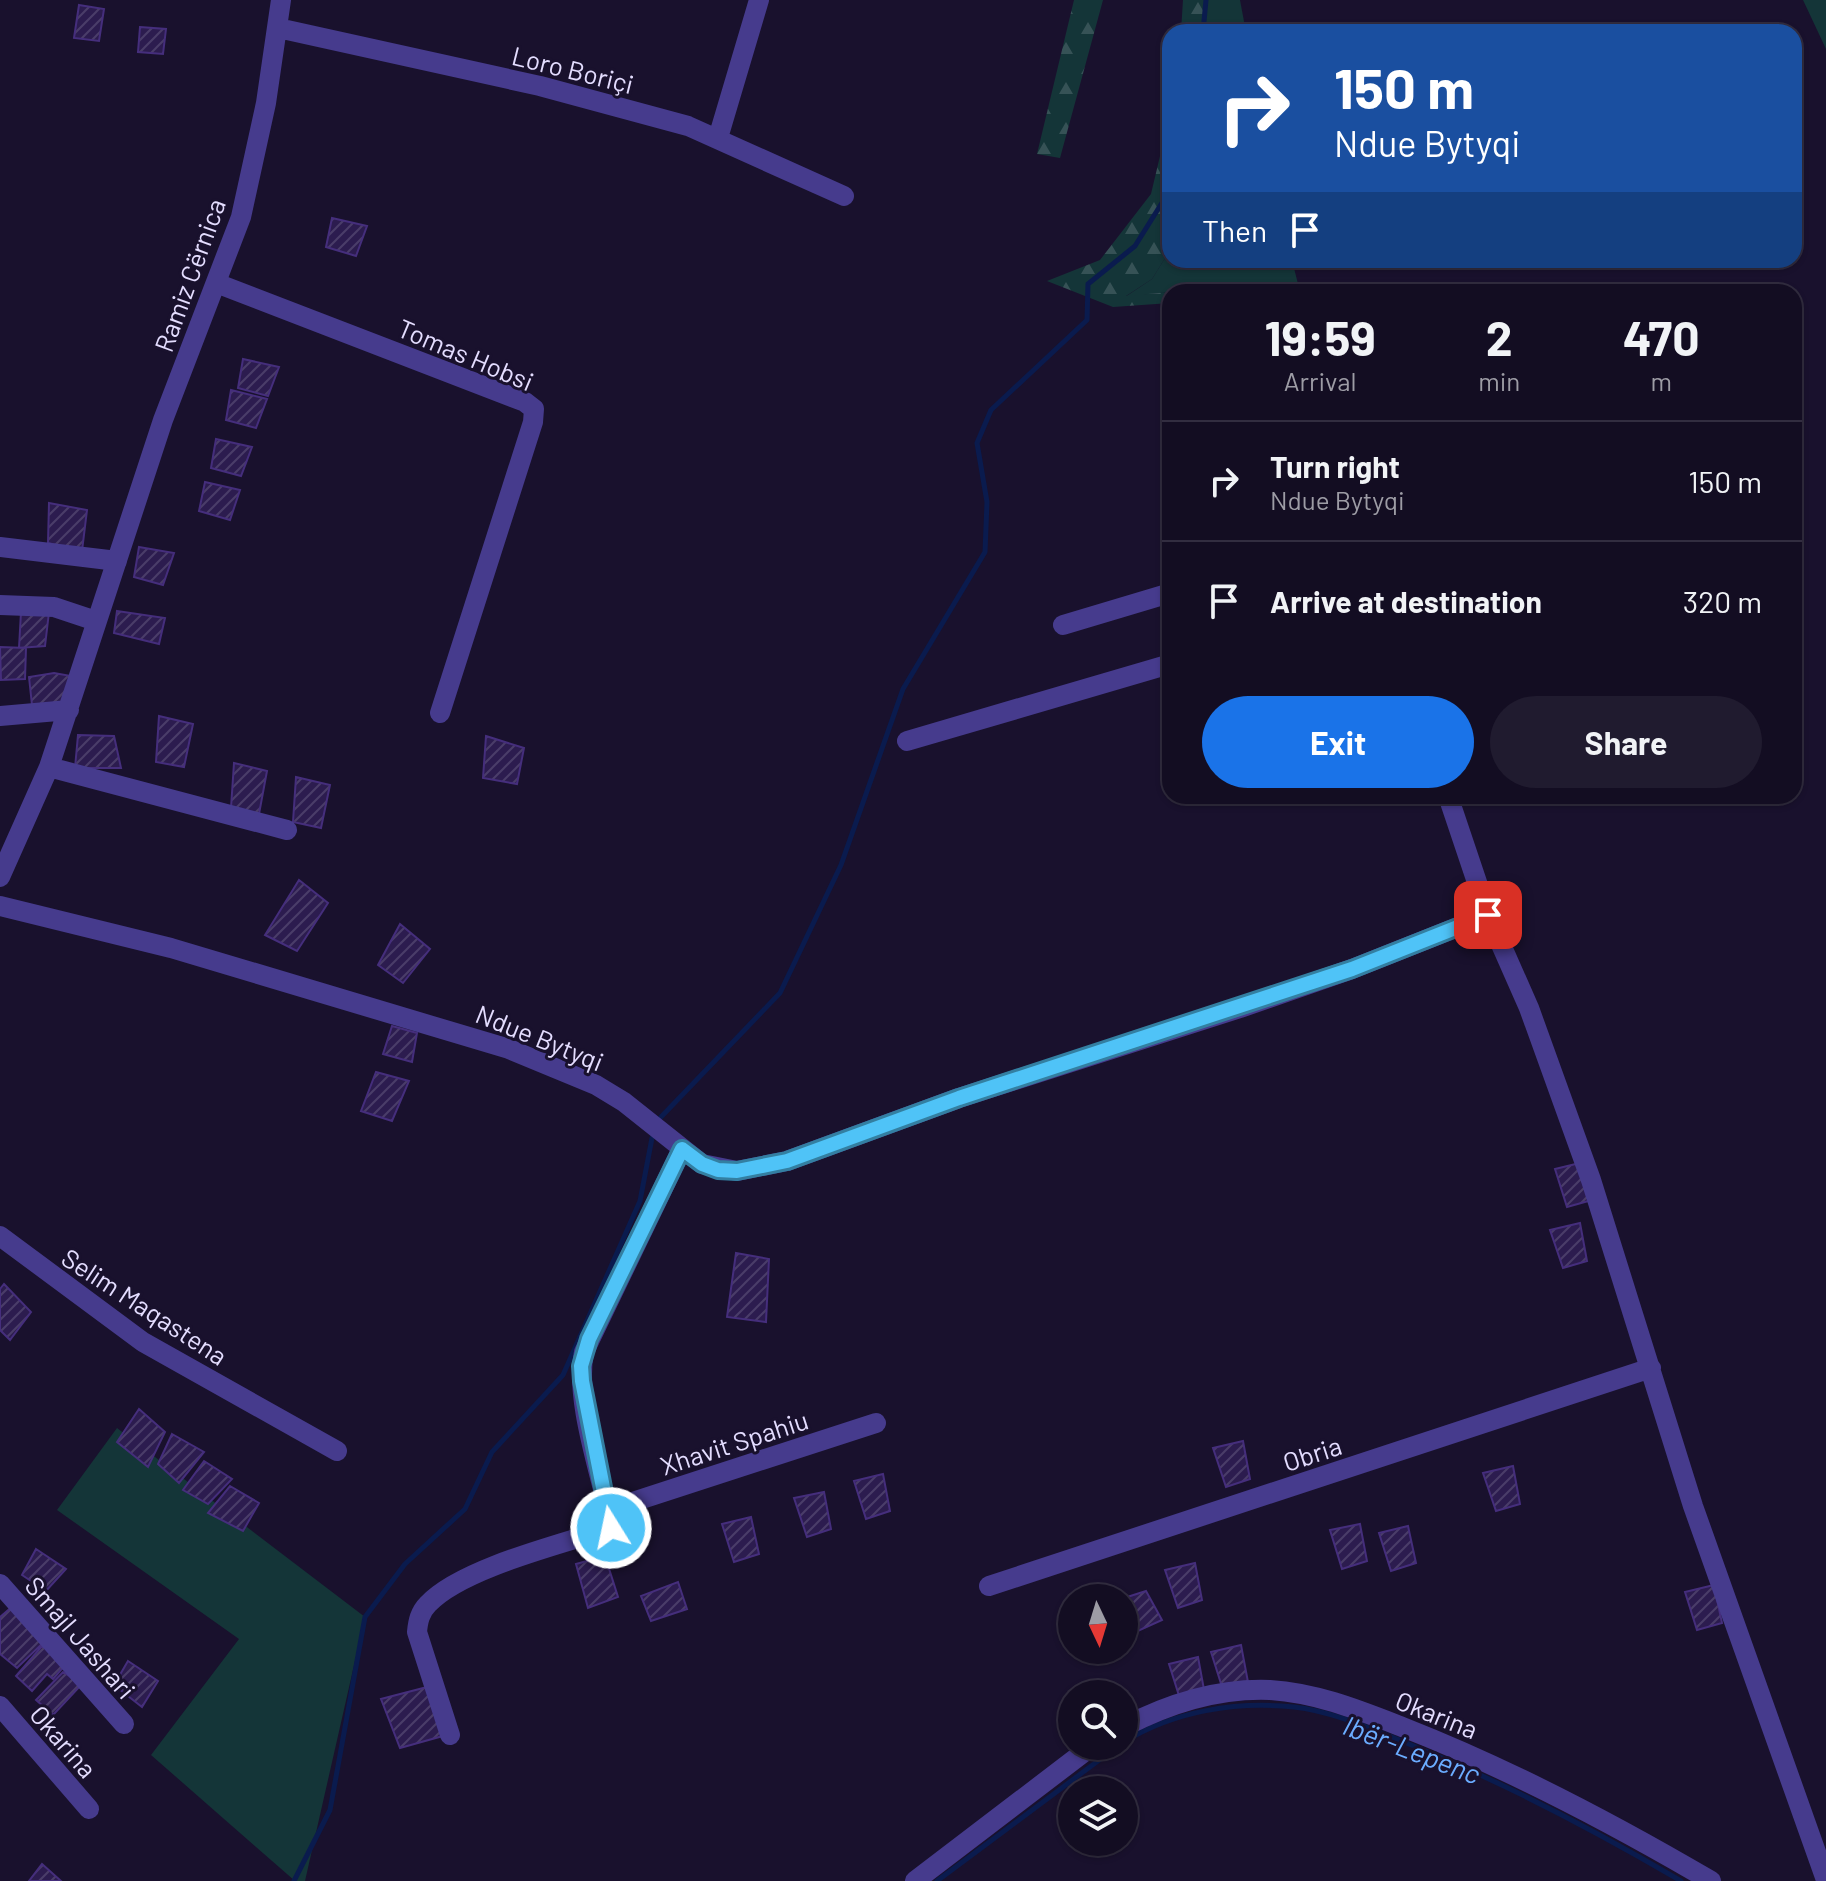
<!DOCTYPE html>
<html lang="en">
<head>
<meta charset="utf-8">
<style>
	:root { --surface:#130d22; --page:#201b2f; --text:#f1f3f6; --muted:#9d9ca5; --line:#322d40; --accent:#1a73e8 }
	body { margin:0; font-family:Barlow,sans-serif; background:var(--page); color:var(--text); height:100vh; display:flex; flex-direction:column; font-size:30px; white-space:nowrap }
	* { box-sizing:border-box; margin:0 }
	p { font-size:26px; color:var(--muted) }
	.icon { flex:none; width:44px; height:44px; fill:none; stroke:currentColor; stroke-width:2; stroke-linecap:round; stroke-linejoin:round }
	.map { position:relative; flex:1; overflow:hidden }
	.panel { position:absolute; left:1162px; top:284px; width:640px; height:520px; display:flex; flex-direction:column; background:var(--surface); border-radius:24px; box-shadow:0 2px 6px #0004,0 0 0 2px var(--line) }
	.panel>* { flex:none }
	.top-card { position:absolute; left:1162px; top:24px; width:640px; height:244px; border-radius:24px; box-shadow:0 2px 6px #0004,0 0 0 2px var(--line); background:#1a4fa0; color:#fff; overflow:hidden }
	.needle { width:52px; rotate:176deg }
	.controls { position:absolute; left:1058px; top:1584px; display:grid; gap:16px }
	.controls a { display:grid; place-items:center; width:80px; height:80px; border-radius:50%; background:var(--surface); box-shadow:0 2px 6px #0004,0 0 0 2px var(--line); font-size:40px }
	.pin { position:absolute; display:grid; place-items:center; width:68px; height:68px; color:#fff; margin:-34px; border-radius:16px; box-shadow:0 4px 12px #0006 }
	.me { position:absolute; width:88px; margin:-44px; rotate:350deg; stroke-linejoin:round; filter:drop-shadow(0 0 6px #0008) }
	.turn { display:flex; align-items:center; gap:28px; height:168px; padding:0 40px; font-size:36px }
	.turn .icon { width:104px; height:104px; stroke-width:2.5 }
	.turn b { display:block; font-size:56px; line-height:68px }
	.then { display:flex; align-items:center; height:76px; padding:0 40px; background:#0003; gap:16px; font-size:30px }
	.eta { display:flex; justify-content:space-evenly; align-items:center; height:136px; text-align:center }
	.eta b { font-size:48px; font-weight:700; line-height:56px }
	.cta { display:flex; gap:16px; margin-top:auto; padding:16px 40px }
	.cta a { flex:1; height:92px; border-radius:48px; background:var(--accent); color:#fff; font-size:32px; font-weight:700; line-height:92px; text-align:center }
	.cta a+a { background:var(--page); color:var(--text) }
	ul { padding:0; list-style:none }
	li { display:flex; align-items:center; gap:24px; height:120px; padding:0 40px; border-top:2px solid var(--line) }
	li div { flex:1 }
	li b { display:block; font-size:30px }
	li em { font-style:normal }
	.map>svg:first-child { display:block }
	.green { fill:#143538 }
	.forest { fill:url(#forest-firs) }
	.lines { fill:none; stroke-linecap:round; stroke-linejoin:round }
	.stream { stroke:#0a1b4e; stroke-width:5 }
	.building { fill:url(#building-hatch); stroke:#452e7c; stroke-width:2 }
	.minor { stroke:#463b8d; stroke-width:20 }
	.route-casing { stroke:#337fa1; stroke-width:20 }
	.route { stroke:#4fc3f7; stroke-width:14 }
	.labels { text-anchor:middle; dominant-baseline:central; stroke-width:6; stroke-linejoin:round; paint-order:stroke }
	.street-label { font-size:26px; fill:#e4ddff; stroke:#19112d }
	.water-label { font-size:28px; font-style:italic; fill:#6bacff; stroke:#19112d }
</style>
</head>
<body>
<div class="map">
<svg width="1826" height="1881" viewBox="0 0 1826 1881">
	<defs>
		<pattern id="forest-firs" width="22" height="20" patternUnits="userSpaceOnUse" patternTransform="scale(2)"><rect width="22" height="20" fill="#143538"/><path d="M5 1l3.5 6h-7zM16 11l3.5 6h-7z" fill="#365256"/></pattern>
		<pattern id="building-hatch" width="6" height="6" patternUnits="userSpaceOnUse" patternTransform="scale(2)"><rect width="6" height="6" fill="#2c1c4f"/><path d="M-1 1l2-2M0 6l6-6M5 7l2-2" fill="none" stroke="#4a3d69"/></pattern>
	</defs>
	<rect width="100%" height="100%" fill="#19112d"/>
	<path class="green" d="M1232 0H1240L1246 32H1233Z
		M1803 0H1826V49Z
		M1170 250V260H1292L1300 292H1263L1259 282 1125 297 1152 279Z
		M117 1428 365 1617 305 1881H295L151 1755 239 1639 57 1510Z"/>
	<path class="forest" d="M1074 0H1103L1060 158 1037 154Z
		M1183 0H1233L1236 32H1181Z
		M1170 114V250L1152 279 1126 296 1170 292V303L1113 307 1047 281 1100 260 1151 194Z
		M1260 282 1263 292H1170Z"/>
	<g class="lines">
		<path class="stream" d="M1203 32 1206 0
			M661 1117 780 993 841 865 903 689 985 552 987 502 977 443 991 410 1087 320 1088 284 1135 246 1170 190
			M1124 1742C1174 1711 1236 1701 1294 1707 1331 1711 1369 1728 1404 1742 1501 1781 1591 1828 1681 1881
			M294 1881 330 1810 365 1617 405 1564 465 1509 492 1452 563 1375 640 1201 652 1138
			M937 1881 1118 1746"/>
	</g>
	<path class="building" d="M79 5 104 9 99 41 74 38Z
		M140 27 166 29 163 54 138 52Z
		M332 218 367 226 356 256 326 247Z
		M243 359 279 367 268 396 238 388Z
		M231 390 267 399 256 428 226 420Z
		M216 439 252 447 241 476 211 468Z
		M205 482 240 490 230 520 199 511Z
		M49 503 87 510 82 551 48 543Z
		M139 547 174 553 163 585 134 577Z
		M117 611 165 618 159 644 114 633Z
		M21 612H49L45 646 19 648Z
		M0 647 26 648 25 679 1 680Z
		M54 673 71 676 74 702 32 705 29 677Z
		M159 716 193 724 184 767 156 762Z
		M78 735 114 736 121 768H75Z
		M486 736 524 748 517 784 483 778Z
		M234 763 267 771 259 814 231 808Z
		M296 777 330 785 321 828 293 822Z
		M299 880 328 903 297 951 265 935Z
		M400 924 430 949 403 983 378 965Z
		M392 1026 417 1033 412 1062 383 1054Z
		M376 1072 409 1081 392 1121 361 1111Z
		M1584 1162 1592 1200 1567 1207 1555 1169Z
		M1580 1223 1587 1261 1563 1268 1550 1230Z
		M736 1253 769 1259 766 1322 727 1317Z
		M4 1284 31 1312 10 1340 0 1330V1289Z
		M139 1409 165 1432 148 1467 117 1442Z
		M172 1434 204 1452 179 1483 158 1464Z
		M1243 1441 1250 1479 1226 1487 1213 1448Z
		M204 1461 232 1479 208 1504 183 1490Z
		M1513 1466 1520 1504 1496 1511 1483 1473Z
		M883 1474 890 1511 866 1519 854 1481Z
		M230 1486 259 1503 243 1531 208 1513Z
		M824 1492 831 1529 807 1537 794 1498Z
		M751 1517 759 1554 734 1562 722 1524Z
		M1360 1524 1367 1561 1342 1569 1330 1530Z
		M1408 1526 1416 1563 1391 1571 1379 1533Z
		M36 1549 66 1569 46 1591 22 1575Z
		M605 1556 618 1597 588 1608 576 1564Z
		M605 1556 618 1597 588 1608 576 1564Z
		M1195 1563 1202 1600 1178 1608 1165 1570Z
		M678 1582 687 1609 651 1621 641 1596Z
		M1714 1585 1722 1623 1697 1630 1685 1592Z
		M1146 1591 1162 1620 1129 1635 1124 1623V1598Z
		M13 1606 45 1641 17 1668 0 1654V1617Z
		M1241 1645 1248 1682 1223 1690 1211 1652Z
		M42 1646 67 1663 53 1679 47 1674 32 1691 16 1676Z
		M1198 1657 1205 1695 1181 1702 1169 1664Z
		M128 1661 158 1681 142 1707 114 1685Z
		M63 1672 82 1684 53 1715 36 1700Z
		M431 1686 450 1734 400 1748 381 1699Z
		M42 1864 61 1881H29Z"/>
	<g class="lines">
		<path class="minor" d="M278 28 540 86 688 126 844 196
			M718 138 759 0
			M216 283 525 402 534 409 533 422 440 713
			M0 547 117 561
			M0 605 54 607 96 621
			M1063 625 1170 593
			M0 716 69 710
			M907 741 1170 664
			M49 767 287 830
			M1448 796 1488 915 1529 1008 1591 1180 1693 1506 1826 1880
			M0 877 49 767 163 420 241 217 266 103 281 0
			M0 906 171 948 509 1049 596 1085 624 1102 702 1164 737 1171 787 1161 959 1098 1240 1008 1352 969 1488 915
			M0 1236 143 1342 337 1451
			M608 1510C598 1465 575 1397 584 1352L682 1149
			M0 1584 124 1724
			M989 1586 1651 1368
			M0 1706 89 1809
			M1124 1727C1170 1703 1219 1688 1270 1690 1318 1693 1361 1711 1405 1728 1512 1770 1612 1823 1711 1881
			M450 1735 417 1632C418 1621 420 1612 428 1604 462 1568 562 1544 611 1528L608 1510 876 1423
			M915 1881 1092 1746"/>
	</g>
	<g class="lines">
		<defs>
			<path id="route" d="M611 1528 582 1381 581 1366 589 1339 682 1149 702 1164 718 1170 737 1171 787 1161 959 1098 1352 969 1488 915"/>
		</defs>
		<use href="#route" class="route-casing"/>
		<use href="#route" class="route"/>
	</g>
	<g class="labels">
		<g class="street-label">
			<text transform="translate(573 69) rotate(14)">Loro Boriçi</text>
			<text transform="translate(189 275) rotate(-70)">Ramiz Cërnica</text>
			<text transform="translate(466 354) rotate(23)">Tomas Hobsi</text>
			<text transform="translate(540 1037) rotate(22)">Ndue Bytyqi</text>
			<text transform="translate(145 1306) rotate(33)">Selim Maqastena</text>
			<text transform="translate(734 1442) rotate(-18)">Xhavit Spahiu</text>
			<text transform="translate(1312 1453) rotate(-18)">Obria</text>
			<text transform="translate(81 1637) rotate(49)">Smajl Jashari</text>
			<text transform="translate(1437 1714) rotate(22)">Okarina</text>
			<text transform="translate(64 1741) rotate(49)">Okarina</text>
		</g>
		<g class="water-label">
			<text transform="translate(1412 1749) rotate(21)">Ibër-Lepenc</text>
		</g>
	</g>
</svg>
<div class="controls">
<a><svg class="needle" viewBox="-14 -14 28 28"><path d="M0-13l5 13h-10z" fill="#e53935"/><path d="M0 13l5-13h-10z" fill="#9d9ca5"/></svg></a>
<a><svg class="icon" aria-label="search" viewBox="0 0 24 24"><circle cx="10" cy="10" r="6"/><path d="M15 15l6 6"/></svg></a>
<a><svg class="icon" aria-label="layers" viewBox="0 0 24 24"><path d="M12 4l9 5-9 5-9-5zM3 14l9 5 9-5"/></svg></a>
</div>
<div class="pin" style="left:1488px;top:915px;background:#d93025"><svg class="icon" aria-label="arrive" viewBox="0 0 24 24"><path d="M6 21V4h12l-3 4 3 4H6"/></svg></div>
<svg class="me" style="left:611px;top:1528px" viewBox="-20 -20 40 40"><circle r="17" fill="#4fc3f7" stroke="#fff" stroke-width="3"/><path d="M0-11L8 9 0 5-8 9z" fill="#fff"/></svg>
<div class="top-card">
<div class="turn"><svg class="icon" aria-label="right" viewBox="0 0 24 24"><path d="M7 20v-9h11M14 6l5 5-5 5"/></svg><div><b>150 m</b>Ndue Bytyqi</div></div>
<div class="then">Then<svg class="icon" aria-label="arrive" viewBox="0 0 24 24"><path d="M6 21V4h12l-3 4 3 4H6"/></svg></div>
</div>
<section class="panel">
<div class="eta">
<div><b>19:59</b><p>Arrival</p></div>
<div><b>2</b><p>min</p></div>
<div><b>470</b><p>m</p></div>
</div>
<ul>
<li><svg class="icon" aria-label="right" viewBox="0 0 24 24"><path d="M7 20v-9h11M14 6l5 5-5 5"/></svg><div><b>Turn right</b><p>Ndue Bytyqi</p></div><em>150 m</em></li>
<li><svg class="icon" aria-label="arrive" viewBox="0 0 24 24"><path d="M6 21V4h12l-3 4 3 4H6"/></svg><div><b>Arrive at destination</b></div><em>320 m</em></li>
</ul>
<div class="cta"><a>Exit</a><a>Share</a></div>
</section>
</div>
</body>
</html>
